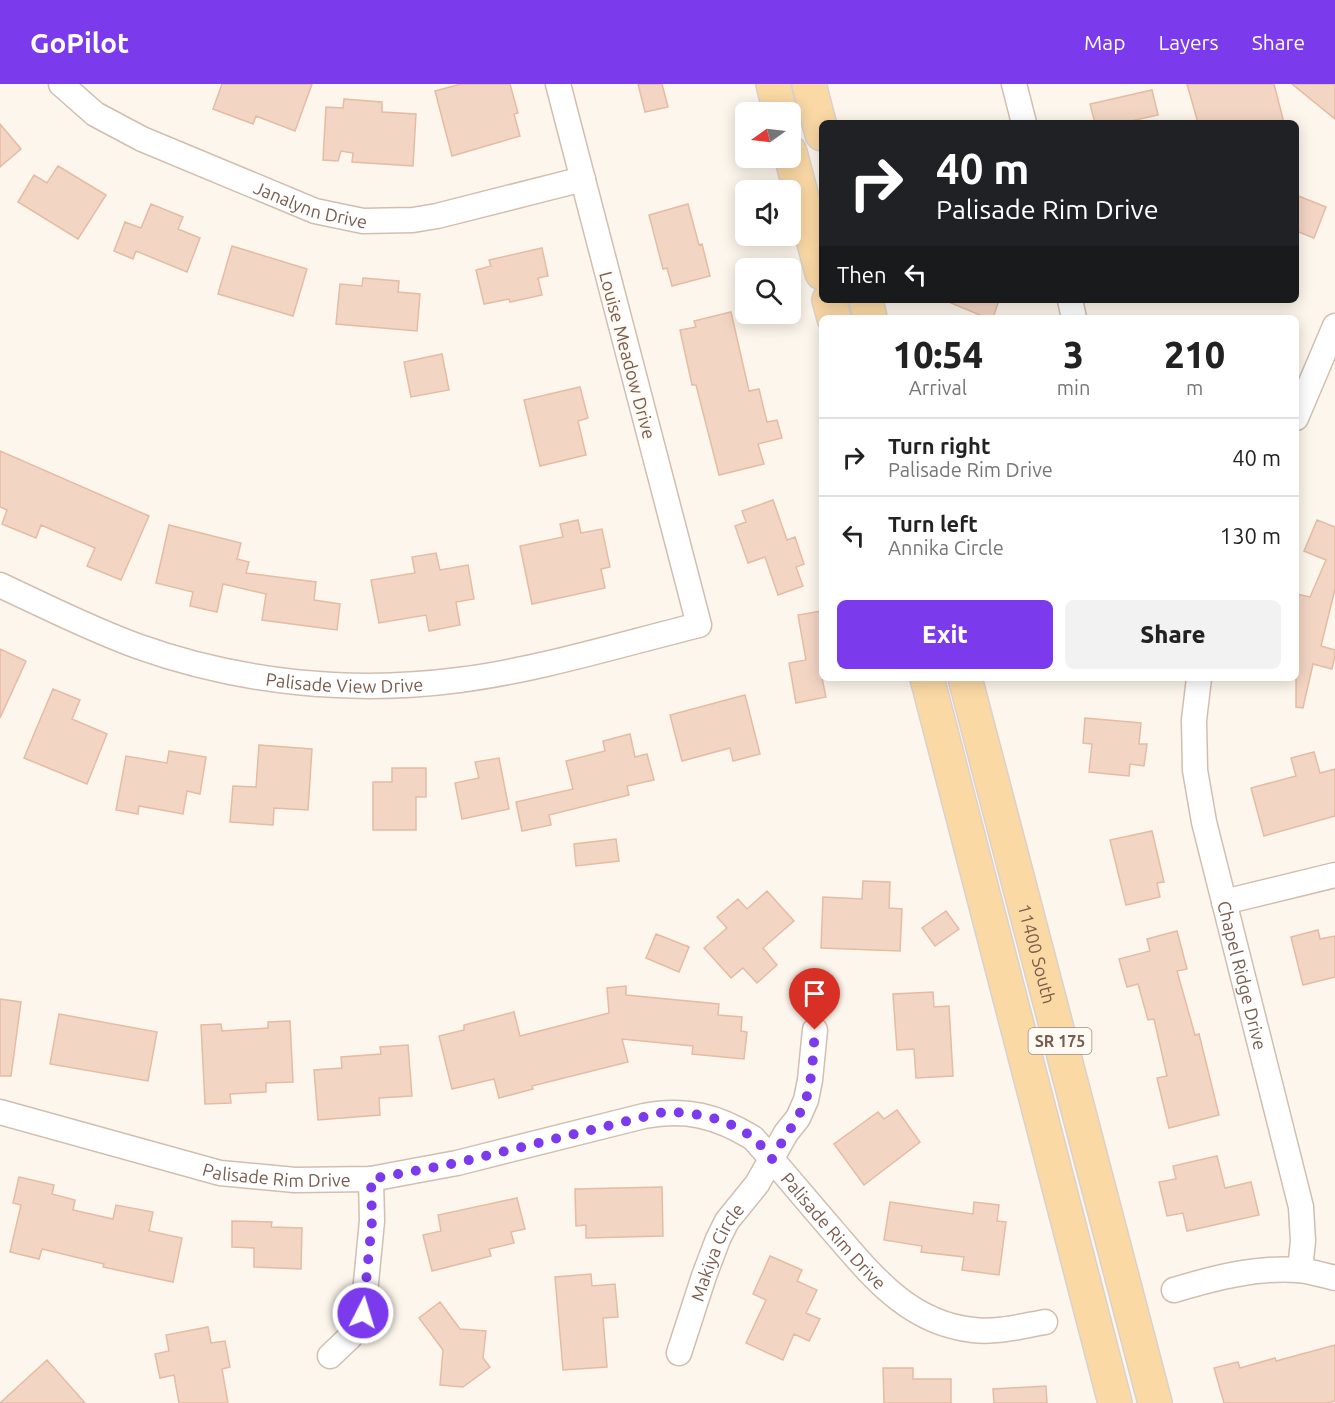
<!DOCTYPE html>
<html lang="en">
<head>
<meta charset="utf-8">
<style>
	:root { --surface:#fff; --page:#f2f2f2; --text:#222; --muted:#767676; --line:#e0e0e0; --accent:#7c3aed }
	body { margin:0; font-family:Ubuntu,sans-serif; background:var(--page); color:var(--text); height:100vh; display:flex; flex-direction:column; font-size:22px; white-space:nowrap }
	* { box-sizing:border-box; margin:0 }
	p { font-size:20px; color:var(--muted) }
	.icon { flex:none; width:33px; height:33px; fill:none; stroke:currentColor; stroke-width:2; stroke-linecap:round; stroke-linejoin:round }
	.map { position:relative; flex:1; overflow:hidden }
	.details { position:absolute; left:819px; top:231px; width:480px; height:366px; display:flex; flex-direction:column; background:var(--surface); border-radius:9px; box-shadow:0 3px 15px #0003 }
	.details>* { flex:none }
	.banner { position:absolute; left:819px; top:36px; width:480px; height:183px; border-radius:9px; box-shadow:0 3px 15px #0003; background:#202124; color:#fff; overflow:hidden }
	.needle { width:39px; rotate:256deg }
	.tools { position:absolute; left:735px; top:18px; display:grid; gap:12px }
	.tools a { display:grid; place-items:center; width:66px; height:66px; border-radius:9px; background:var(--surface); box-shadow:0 3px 15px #0003; font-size:30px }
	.pin { position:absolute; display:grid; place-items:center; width:51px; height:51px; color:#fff; margin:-62px -26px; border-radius:50% 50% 50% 0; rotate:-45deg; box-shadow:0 0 6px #0007 }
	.pin .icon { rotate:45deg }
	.me { position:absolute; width:66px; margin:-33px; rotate:5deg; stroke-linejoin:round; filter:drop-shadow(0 0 4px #0008) }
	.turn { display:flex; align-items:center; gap:21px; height:126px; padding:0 18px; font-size:27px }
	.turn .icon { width:78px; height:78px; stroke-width:2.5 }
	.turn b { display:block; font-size:42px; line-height:51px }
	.then { display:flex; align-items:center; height:57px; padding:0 18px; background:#0003; gap:12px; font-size:22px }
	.eta { display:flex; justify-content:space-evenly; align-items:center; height:102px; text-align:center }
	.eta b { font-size:36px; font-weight:800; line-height:42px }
	.primary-button { display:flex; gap:12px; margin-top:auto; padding:12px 18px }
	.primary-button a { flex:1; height:69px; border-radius:9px; background:var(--accent); color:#fff; font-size:24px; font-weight:800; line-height:69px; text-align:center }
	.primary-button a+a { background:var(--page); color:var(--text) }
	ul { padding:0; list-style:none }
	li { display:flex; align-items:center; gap:18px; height:78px; padding:0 18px; border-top:2px solid var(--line) }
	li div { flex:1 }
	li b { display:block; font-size:22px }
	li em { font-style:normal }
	header { display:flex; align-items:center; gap:36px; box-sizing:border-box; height:84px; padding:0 30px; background:var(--accent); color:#fff }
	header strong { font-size:28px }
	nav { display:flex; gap:33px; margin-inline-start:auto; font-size:21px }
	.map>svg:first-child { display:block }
	.building { fill:#f3d5c3; stroke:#e6bba3; stroke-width:1.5 }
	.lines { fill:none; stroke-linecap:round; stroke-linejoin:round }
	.minor-casing { stroke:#d1beb0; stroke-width:27 }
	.primary-casing { stroke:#dad1cd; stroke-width:36 }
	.minor { stroke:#fff; stroke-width:24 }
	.primary { stroke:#fbd9a5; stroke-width:33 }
	.route { stroke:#7c3aed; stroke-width:10; stroke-dasharray:0 18 }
	.labels { text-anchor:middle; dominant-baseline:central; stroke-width:5; stroke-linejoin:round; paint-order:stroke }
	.shield { fill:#fffaf3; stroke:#a28b7f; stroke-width:1.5 }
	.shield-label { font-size:16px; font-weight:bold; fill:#7a5c4d }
	.street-label { font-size:18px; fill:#7a5c4d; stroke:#fffaf3 }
</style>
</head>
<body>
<header>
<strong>GoPilot</strong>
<nav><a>Map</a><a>Layers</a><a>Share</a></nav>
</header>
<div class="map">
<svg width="1335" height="1319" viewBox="0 0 1335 1319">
	<rect width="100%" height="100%" fill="#fdf6ec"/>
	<path class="building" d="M222 0H312L295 47 256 32 253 40 213 25Z
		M461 0H510L518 29 514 30 520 52 452 72 435 7Z
		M638 0H662L668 23 645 28Z
		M1187 0H1274L1284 39H1198Z
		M1292 0H1335V35Z
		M1152 6 1158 31 1122 39H1095L1090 20Z
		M344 15 382 18V28L416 30 413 82 352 78 353 69 341 67 338 77 323 76 326 23 343 24Z
		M0 40 21 65 0 83Z
		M58 82 106 111 78 155 18 118 34 91 47 99Z
		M1296 111 1326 123 1314 154 1296 147Z
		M151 120 183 133 178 145 200 154 187 188 136 167 133 175 114 167 125 138 141 144Z
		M688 120 699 161 702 160 710 192 672 202 667 184 663 185 649 131Z
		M232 162 307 185 293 232 218 210Z
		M542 164 548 192 538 194 542 211 510 218 509 215 484 220 476 186 491 182 489 176Z
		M363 194 399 197 398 208 420 210 417 247 336 240 340 200 362 202Z
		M944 216H999L993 234H987Z
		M731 228 749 307 759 305 767 338 777 336 782 354 758 360 764 380 719 391 696 301H692L680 246 696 243 694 237Z
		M442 270 449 306 411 313 404 278Z
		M580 303 588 334 578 337 586 371 540 382 524 316Z
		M0 367 149 432 121 496 87 482 95 464 41 441 36 454 2 440 7 426 0 423Z
		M773 416 787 456 795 453 804 480 796 483 803 502 778 511 765 473 748 479 735 442 746 438 742 427Z
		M578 436 581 449 602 445 610 483 601 485 605 504 532 520 520 462 563 453 560 440Z
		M1317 436 1335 443V505L1321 562 1335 566V572L1332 585 1313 580 1303 624 1296 623V510L1310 513 1326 476 1304 467Z
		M169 441 241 459 237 475 249 478 246 489 316 498 314 516 340 520 337 546 262 536 266 510 223 500 217 528 190 522 193 508 156 499Z
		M436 469 440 486 468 481 474 515 456 518 460 541 429 547 426 531 379 539 371 496 415 489 412 473Z
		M822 527V594L826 613 796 619 789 579 806 576 798 531Z
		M0 565 26 577 0 634Z
		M53 605 80 616 72 635 107 650 87 700 24 674Z
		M745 611 760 670 733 677 730 664 682 677 670 631Z
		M1085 634 1141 639 1139 660H1147L1144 682 1130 680 1129 692 1089 688 1092 660 1083 659Z
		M630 650 635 673 647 670 654 696 627 702 629 711 549 731 551 741 522 747 516 718 573 705 566 677 605 667 603 657Z
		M259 661 312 665 308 726 274 724 273 741 230 738 233 702 256 703Z
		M169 667 206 673 200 710 187 707 183 730 139 722 138 730 116 726 126 672 167 679Z
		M1314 668 1320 689 1335 685V732L1264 752 1251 704 1296 692 1291 674Z
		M499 674 509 725 462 735 455 699 479 694 475 678Z
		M392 684H426V713H416V746H373V698H392Z
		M1152 747 1164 798 1157 799 1160 813 1126 821 1110 756Z
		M616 755 619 777 576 782 574 760Z
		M863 797 890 798 889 824 902 825 900 867 821 864 823 813 862 815Z
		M767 807 794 837 763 864 777 881 757 899 743 884 731 894 704 864 727 844 717 833 738 815 747 825Z
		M946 827 959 845 935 862 922 844Z
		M1318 846 1320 855 1335 852V893L1303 901 1291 853Z
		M1177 847 1187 885 1177 887 1195 951 1199 950 1219 1031 1169 1044 1157 994 1167 992 1154 935 1148 936 1138 900 1127 903 1119 875 1150 867 1147 855Z
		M656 850 689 863 679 888 646 874Z
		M626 902V911L719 920 718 931 742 933 741 947 747 948 744 975 692 970 693 962 622 955 628 978 532 1002 533 1005 499 1014 494 995 452 1005 439 952 464 946V941L514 928 520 952 609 929 607 904Z
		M933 908 934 923 949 922 953 992 916 994 914 965 897 966 893 910Z
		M0 915 21 918 11 992H0Z
		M59 930 157 948 148 997 50 980Z
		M290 937 293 998 266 999V1008L230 1010 231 1019 205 1020 201 941 221 940 222 947 268 944V938Z
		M408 961 412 1012 379 1014 380 1031 318 1036 314 986 342 984 341 973 381 970 380 963Z
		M897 1026 920 1058 864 1101 834 1060 878 1028 884 1035Z
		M1217 1072 1225 1104 1251 1098 1259 1131 1187 1147 1183 1129 1167 1132 1159 1098 1176 1095 1173 1082Z
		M19 1093 54 1101 52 1110 75 1116 73 1126 113 1135 116 1121 153 1128 149 1147 182 1154 173 1198 103 1183 104 1180 42 1165 39 1175 10 1168 21 1121 13 1119Z
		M662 1103 663 1152 586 1154V1141L576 1142 575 1105Z
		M517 1114 525 1145 511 1148 514 1159 489 1165 491 1172 432 1187 423 1151 441 1147 438 1131Z
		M890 1118 973 1130 974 1118 999 1121 997 1137 1006 1138 999 1191 962 1186 964 1173 921 1168 922 1162 884 1156Z
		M232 1137 272 1138 271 1143 302 1144 301 1185 254 1183V1164L232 1163Z
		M770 1172 802 1186 797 1197 817 1206 806 1229 820 1235 809 1257 794 1250 783 1276 746 1259 766 1216 753 1210Z
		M591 1190 592 1202 615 1200 618 1233 603 1234 607 1283 563 1286 555 1193Z
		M440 1218 460 1245 486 1247 483 1274 490 1283 463 1303 440 1301 443 1266 419 1234Z
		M208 1243 211 1259 225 1257 230 1283 222 1285 228 1319H179L174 1291 160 1294 155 1270 169 1267 166 1251Z
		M1335 1261V1317L1327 1319H1224L1214 1284 1238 1278 1240 1284 1275 1274 1276 1277Z
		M47 1276 85 1319H0Z
		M883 1284H913V1295H951V1319H884Z
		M1046 1302 1047 1319H994L993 1305Z"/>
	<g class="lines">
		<defs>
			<g id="minor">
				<path id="s1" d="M61 0 95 30 142 55 315 127 363 137 413 136 437 132 583 95"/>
				<path d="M1014 0 1024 39"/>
				<path d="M1070 216 1074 234"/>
				<path d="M1296 334 1335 242"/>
				<path id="s2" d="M0 501C45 522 90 545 137 562 240 599 352 610 459 596 538 586 622 560 699 541L558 0"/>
				<path id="s3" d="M1199 594 1194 636 1195 686 1204 738 1301 1123 1303 1157 1300 1186"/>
				<path d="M1224 818 1335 791"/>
				<path id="s4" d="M0 1028 220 1089 295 1096 371 1095 419 1086 457 1079 644 1032C686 1024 717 1032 753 1054 781 1085 807 1117 834 1148 873 1193 909 1239 973 1246 997 1249 1022 1242 1045 1238"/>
				<path d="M1174 1206C1214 1194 1256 1183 1298 1186 1310 1187 1323 1191 1335 1194"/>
				<path id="s5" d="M679 1269 704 1192 718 1155 727 1137 757 1100 786 1049 798 1034 806 1016 810 996 815 946"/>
				<path d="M330 1272 350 1253 363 1229 372 1137 371 1095"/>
			</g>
			<g id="primary">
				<path d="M773 0 780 28"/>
				<path d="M809 0 822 50"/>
				<path d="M790 68 822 189"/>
				<path d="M829 216 834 234"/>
				<path d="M866 216 870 234"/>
				<path d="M927 594 1115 1319"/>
				<path id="s6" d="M965 594 1155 1319"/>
			</g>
		</defs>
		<use href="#minor" class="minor-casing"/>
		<use href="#primary" class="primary-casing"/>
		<use href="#minor" class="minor"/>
		<use href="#primary" class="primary"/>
	</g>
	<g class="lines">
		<path class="route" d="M363 1229 372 1137 371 1095 457 1079 664 1028C694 1028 728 1034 753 1054 760 1059 766 1068 772 1075 782 1056 800 1034 806 1015 813 993 813 968 815 946"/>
	</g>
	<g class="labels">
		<rect class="shield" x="1028.5" y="944" width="63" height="26" rx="4.5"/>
		<g class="shield-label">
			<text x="1060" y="957">SR 175</text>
		</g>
		<g class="street-label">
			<text stroke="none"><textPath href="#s1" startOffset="280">Janalynn Drive</textPath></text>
			<text transform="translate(628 271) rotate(75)">Louise Meadow Drive</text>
			<text stroke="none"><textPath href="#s2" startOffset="362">Palisade View Drive</textPath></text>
			<text stroke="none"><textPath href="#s6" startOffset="285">11400 South</textPath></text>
			<text stroke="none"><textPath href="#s3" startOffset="303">Chapel Ridge Drive</textPath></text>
			<text stroke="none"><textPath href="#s4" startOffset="285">Palisade Rim Drive</textPath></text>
			<text stroke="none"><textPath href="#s4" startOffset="897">Palisade Rim Drive</textPath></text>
			<text stroke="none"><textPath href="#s5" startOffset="108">Makiya Circle</textPath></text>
		</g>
	</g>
</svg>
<div class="tools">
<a><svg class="needle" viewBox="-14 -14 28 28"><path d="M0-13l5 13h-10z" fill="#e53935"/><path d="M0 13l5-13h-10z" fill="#767676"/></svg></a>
<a><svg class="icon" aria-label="sound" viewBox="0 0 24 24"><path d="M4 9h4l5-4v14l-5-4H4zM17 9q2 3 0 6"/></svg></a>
<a><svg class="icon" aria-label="search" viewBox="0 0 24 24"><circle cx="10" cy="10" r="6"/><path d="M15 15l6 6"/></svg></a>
</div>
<div class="pin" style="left:815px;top:946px;background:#d93025"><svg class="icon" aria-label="arrive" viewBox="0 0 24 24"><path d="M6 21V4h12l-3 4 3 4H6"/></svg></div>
<svg class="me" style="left:363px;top:1229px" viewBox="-20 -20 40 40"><circle r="17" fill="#7c3aed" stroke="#fff" stroke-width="3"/><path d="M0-11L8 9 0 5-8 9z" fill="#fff"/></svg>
<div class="banner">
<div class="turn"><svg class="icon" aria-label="right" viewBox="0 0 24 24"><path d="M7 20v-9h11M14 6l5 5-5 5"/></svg><div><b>40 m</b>Palisade Rim Drive</div></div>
<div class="then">Then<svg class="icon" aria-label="left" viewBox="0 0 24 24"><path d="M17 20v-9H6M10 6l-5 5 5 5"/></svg></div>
</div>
<section class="details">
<div class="eta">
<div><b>10:54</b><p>Arrival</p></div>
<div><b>3</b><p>min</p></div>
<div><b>210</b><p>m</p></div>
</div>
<ul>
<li><svg class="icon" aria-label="right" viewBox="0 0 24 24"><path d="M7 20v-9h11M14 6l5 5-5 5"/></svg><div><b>Turn right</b><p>Palisade Rim Drive</p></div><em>40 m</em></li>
<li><svg class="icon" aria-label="left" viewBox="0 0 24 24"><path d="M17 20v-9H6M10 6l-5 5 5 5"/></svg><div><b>Turn left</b><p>Annika Circle</p></div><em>130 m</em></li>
</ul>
<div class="primary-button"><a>Exit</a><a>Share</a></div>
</section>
</div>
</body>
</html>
